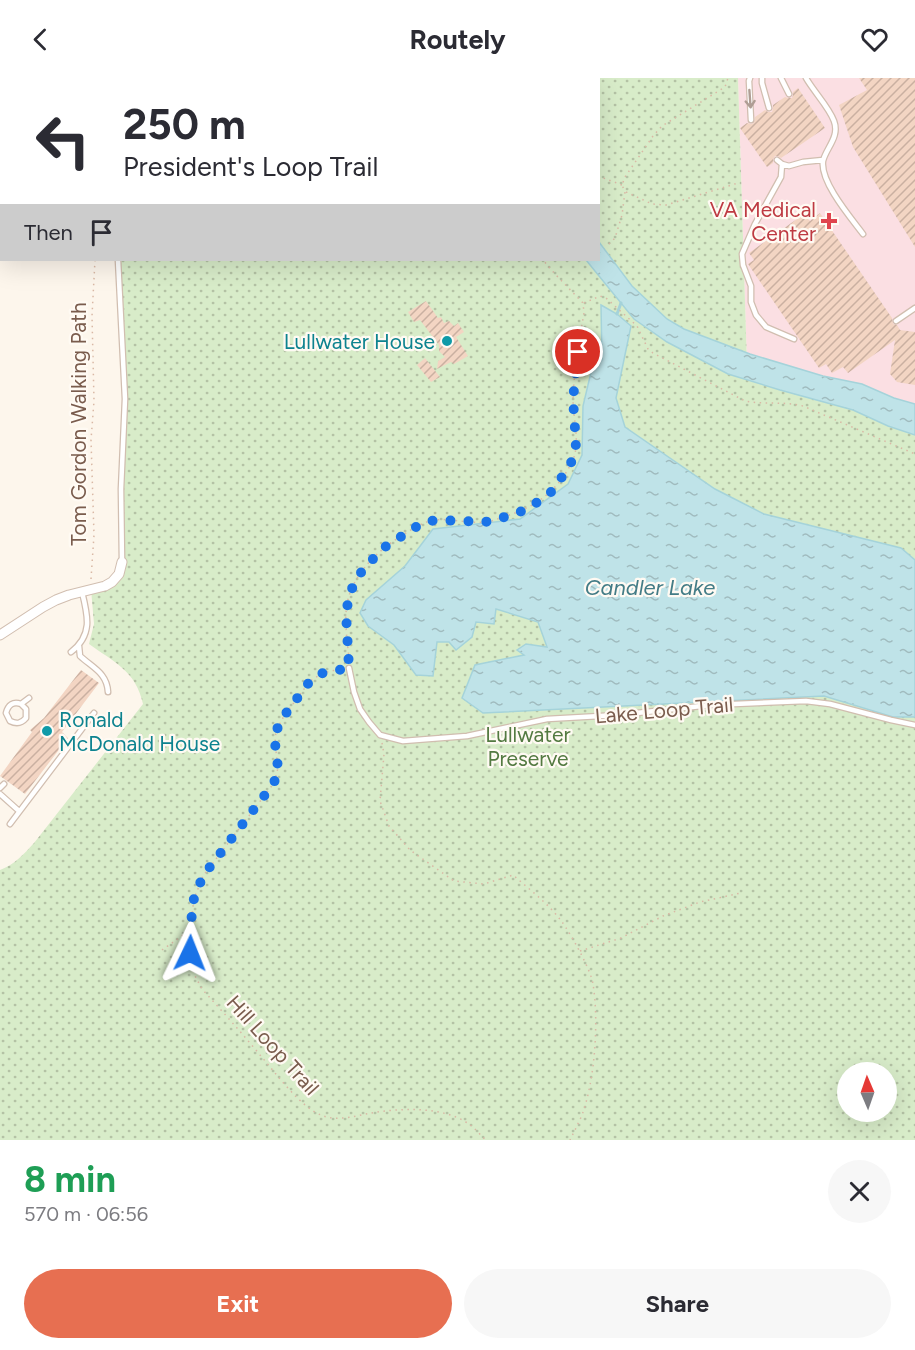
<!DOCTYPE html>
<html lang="en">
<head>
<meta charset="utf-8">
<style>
	:root { --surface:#fff; --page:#f7f7f7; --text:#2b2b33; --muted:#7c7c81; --accent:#e76f51 }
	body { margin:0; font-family:Figtree,sans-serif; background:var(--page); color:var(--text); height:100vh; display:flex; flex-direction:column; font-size:22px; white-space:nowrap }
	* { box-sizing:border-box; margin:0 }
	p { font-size:20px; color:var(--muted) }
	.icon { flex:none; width:33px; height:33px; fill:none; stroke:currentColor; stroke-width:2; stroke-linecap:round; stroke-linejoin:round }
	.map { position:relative; height:1062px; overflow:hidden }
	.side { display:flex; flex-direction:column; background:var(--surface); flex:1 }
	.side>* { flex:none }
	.guide { position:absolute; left:0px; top:0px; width:600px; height:183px; box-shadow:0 6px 24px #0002; background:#fff; color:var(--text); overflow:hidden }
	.needle { width:39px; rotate:358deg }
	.controls { position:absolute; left:837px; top:984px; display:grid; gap:12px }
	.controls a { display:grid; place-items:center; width:60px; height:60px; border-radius:50%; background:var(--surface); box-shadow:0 6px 24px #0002; font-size:30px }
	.pin { position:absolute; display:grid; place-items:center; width:51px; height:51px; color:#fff; margin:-26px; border:3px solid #fff; border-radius:50%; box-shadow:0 2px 6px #0007 }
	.me { position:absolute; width:66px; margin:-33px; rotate:2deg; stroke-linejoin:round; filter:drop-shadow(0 0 4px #0008) }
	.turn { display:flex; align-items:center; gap:21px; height:126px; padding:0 24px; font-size:27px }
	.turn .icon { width:78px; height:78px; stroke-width:2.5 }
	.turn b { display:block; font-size:42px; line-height:51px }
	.then { display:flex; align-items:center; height:57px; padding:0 24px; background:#0003; gap:12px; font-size:22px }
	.round { display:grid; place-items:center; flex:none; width:63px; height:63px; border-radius:32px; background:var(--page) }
	.overview { display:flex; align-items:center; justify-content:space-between; height:102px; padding:0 24px }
	h1 { font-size:36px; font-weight:700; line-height:45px; color:#1e9e55 }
	.action { display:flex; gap:12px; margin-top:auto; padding:12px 24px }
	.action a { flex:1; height:69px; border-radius:36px; background:var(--accent); color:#fff; font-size:24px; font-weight:700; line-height:69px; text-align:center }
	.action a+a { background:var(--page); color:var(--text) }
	header { display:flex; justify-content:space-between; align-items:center; height:78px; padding:0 24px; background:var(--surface); font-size:27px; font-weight:700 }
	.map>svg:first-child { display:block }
	.medical { fill:#fbdfe3 }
	.grass { fill:url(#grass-dots); fill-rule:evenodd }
	.water { fill:url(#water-ripples); stroke:#a5d3da; stroke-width:1.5 }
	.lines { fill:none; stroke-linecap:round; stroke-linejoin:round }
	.stream { stroke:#a5d3da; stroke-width:3 }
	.building { fill:url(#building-hatch) }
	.lane-casing { stroke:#d1beb0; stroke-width:7 }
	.street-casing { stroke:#d1beb0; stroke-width:11 }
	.path { stroke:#d9b8a5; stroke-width:1.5; stroke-dasharray:1.5 4.5; stroke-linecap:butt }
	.lane { stroke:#fff; stroke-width:4.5 }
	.street { stroke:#fff; stroke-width:9 }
	.oneway { stroke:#af9d94 }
	.route { stroke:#1a73e8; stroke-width:10; stroke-dasharray:0 18 }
	.health-dot { fill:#e0444e; stroke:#fffaf3; stroke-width:2 }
	.culture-dot { fill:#0f9aa8; stroke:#fffaf3; stroke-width:2 }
	.labels { text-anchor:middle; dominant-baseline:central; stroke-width:4.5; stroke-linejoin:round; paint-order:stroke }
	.health-label { font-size:21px; fill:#be3a42; stroke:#fffaf3; text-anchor:end }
	.culture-label { font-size:21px; fill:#0d838f; stroke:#fffaf3; text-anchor:end }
	.street-label { font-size:21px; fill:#7a5c4d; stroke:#fffaf3 }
	.park-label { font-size:21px; fill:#537a41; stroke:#fffaf3 }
	.water-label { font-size:22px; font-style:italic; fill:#437c86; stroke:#fffaf3 }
</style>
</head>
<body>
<header><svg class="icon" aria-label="back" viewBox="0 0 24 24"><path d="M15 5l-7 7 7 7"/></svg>Routely<svg class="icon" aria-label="heart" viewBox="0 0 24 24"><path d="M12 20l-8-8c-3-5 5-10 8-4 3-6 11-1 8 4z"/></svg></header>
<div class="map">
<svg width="915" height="1062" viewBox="0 0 915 1062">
	<defs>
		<pattern id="grass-dots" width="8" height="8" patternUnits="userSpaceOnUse" patternTransform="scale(1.5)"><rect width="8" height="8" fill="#d8ecc9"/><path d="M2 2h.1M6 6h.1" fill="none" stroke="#b4c2a5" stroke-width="1.8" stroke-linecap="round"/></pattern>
		<pattern id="water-ripples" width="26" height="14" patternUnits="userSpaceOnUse" patternTransform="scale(1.5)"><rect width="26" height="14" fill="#bfe3e8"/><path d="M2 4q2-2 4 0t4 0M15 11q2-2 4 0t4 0" fill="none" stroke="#a0bbbe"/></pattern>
		<pattern id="building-hatch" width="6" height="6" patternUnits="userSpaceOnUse" patternTransform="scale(1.5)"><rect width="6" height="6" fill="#f3d5c3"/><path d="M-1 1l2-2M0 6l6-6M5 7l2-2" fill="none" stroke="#cab0a1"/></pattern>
	</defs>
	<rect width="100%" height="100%" fill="#fdf6ec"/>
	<path class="medical" d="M738 0H915V334L747 287Z"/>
	<path class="grass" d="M394 0H738L747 287 915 341V1062H0V792C14 787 24 776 34 765L143 626C136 593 114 584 89 566L94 546 91 511 105 508 122 484 125 339 118 182H598V2L391 1ZM848 994H886V1034H848Z"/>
	<path class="water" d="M599 164 632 208 667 241 684 251 750 276 823 298 862 306 894 320 915 326V357L888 348 853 332 780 312 728 296 667 264 634 241 586 182H598Z
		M601 227 617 236 631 248 616 320 625 349 715 411 764 436 901 470 915 482V639H893L824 618 483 635 462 620 475 587 524 577 517 572 526 566 547 569 538 544 496 531 494 546 476 544 472 559 456 572 449 564H437L433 598 416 597 394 567 368 548 360 535 366 522 405 488 433 451 520 441 568 406 582 377 583 328 592 290 602 282Z"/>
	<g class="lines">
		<path class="stream" d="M386 2 387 0
			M617 236 621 225"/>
	</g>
	<path class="building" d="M859 0H915V169L853 69 839 27 867 12Z
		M798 10 825 50 781 80 778 78H775L773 81V85L767 89 740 50 747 45 751 46 754 45 755 39 765 32 768 34H772L773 31V27L785 19 788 20H792L793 17V14Z
		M820 135 892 240 893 246 897 247 900 252 915 254V307L897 304 890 296 895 262 848 295 843 289 832 295 826 286 819 290 748 186 754 182 749 175 804 136 810 143Z
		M426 223 438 240 441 239 444 245 449 243 454 248 458 245 464 254 456 259 468 278 454 286 451 284 437 291 438 283 445 279 439 273V267L420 242 414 244 408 234Z
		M425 280 440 299 431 304 417 287Z
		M81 592 99 605 62 654 68 660 25 716 0 698 32 654 30 652 44 640Z"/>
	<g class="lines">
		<defs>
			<path id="lane" d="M251 0V2
				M750 0 749 3 751 42
				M762 0V5L769 30
				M781 0 789 16
				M806 0C814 14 829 29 834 43 840 59 826 70 823 83 820 104 851 140 863 156
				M777 82 782 86 789 88 803 84 823 82
				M782 86 781 99 755 146 742 176 743 187 751 208V224L756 237 766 249 794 261
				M118 182 125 321 121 411 122 484
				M896 243 915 230
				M79 568 80 578C93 590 107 595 108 614
				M71 574C93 557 88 538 82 514
				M349 590 354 614 360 631 369 644 380 657 403 663 467 658 547 641 618 637 711 627 806 623 830 626 891 642 915 647
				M21 626 26 631V640C21 646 16 646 10 643L6 635C8 627 13 623 21 626L29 620
				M0 710 4 706
				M0 716 19 733
				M10 746 94 635"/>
			<path id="street" d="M0 557 43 529 56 522 69 517 105 508 112 504 119 496 122 484"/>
		</defs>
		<use href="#lane" class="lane-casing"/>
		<use href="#street" class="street-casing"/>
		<path class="path" d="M373 0 375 2
			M514 0 516 2
			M598 98 622 107
			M626 114 652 126 666 127 738 105
			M0 166 2 165
			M609 166 615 160 622 137 625 114 622 107 625 99 653 58 662 48 725 9 728 0
			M584 225 600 218 606 220 637 248 648 271 653 275 745 323C764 327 784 323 803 328L915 376
			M91 501 94 457 91 362 94 323 92 238 95 182
			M349 582C348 567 345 551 346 536 347 503 372 477 398 460 410 453 421 444 435 442 451 440 469 446 485 444 491 444 497 441 503 439 534 430 557 414 572 384 581 366 573 341 573 321 574 292 579 263 584 235L583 225 555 196 543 182
			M340 591 323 595 310 603 284 638 276 653 275 665 278 690 274 705 203 798 194 821 190 852V875L194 896 202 911C222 933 241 954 260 977 275 994 300 1029 321 1037 337 1044 355 1038 371 1035 401 1030 443 1028 469 1046 475 1050 480 1057 486 1062
			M382 665 384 676 380 723 389 748 410 772 454 803 484 806 513 797C530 812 549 826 562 844 571 856 591 892 593 906 599 943 595 1002 582 1037 578 1046 574 1054 570 1062
			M162 872 189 853
			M580 873 621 860 663 838 700 824 741 815"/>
		<use href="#lane" class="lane"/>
		<use href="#street" class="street"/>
	</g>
	<defs><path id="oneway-shaft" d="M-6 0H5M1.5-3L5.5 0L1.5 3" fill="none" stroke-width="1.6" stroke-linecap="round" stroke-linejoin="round" transform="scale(1.5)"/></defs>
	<use class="oneway" href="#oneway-shaft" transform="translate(750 21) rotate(86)"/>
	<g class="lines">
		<path class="route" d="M190 875V852L194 820 203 798 274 705 278 690 275 665 276 653 284 638 310 603 323 595 349 590 346 535 350 514 363 491 385 469 422 445 436 442 485 444 516 436 532 428 551 414 567 392 573 381 576 366 573 321 578 274"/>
	</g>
	<path class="health-dot" d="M826 134h6v6h6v6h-6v6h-6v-6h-6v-6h6z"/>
	<g class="culture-dot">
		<circle cx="447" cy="263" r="6"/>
		<circle cx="47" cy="653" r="6"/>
	</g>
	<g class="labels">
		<g class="health-label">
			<text x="816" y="131">VA Medical<tspan x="816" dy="24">Center</tspan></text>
		</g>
		<g class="culture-label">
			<text x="435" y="263">Lullwater House</text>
			<text x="59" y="641" text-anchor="start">Ronald<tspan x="59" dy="24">McDonald House</tspan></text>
		</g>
		<g class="street-label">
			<text transform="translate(78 346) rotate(-90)">Tom Gordon Walking Path</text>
			<text transform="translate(664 632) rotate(-5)">Lake Loop Trail</text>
			<text transform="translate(273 967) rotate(48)">Hill Loop Trail</text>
		</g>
		<g class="park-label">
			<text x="528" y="656">Lullwater<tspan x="528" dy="24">Preserve</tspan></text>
		</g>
		<g class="water-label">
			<text x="650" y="509">Candler Lake</text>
		</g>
	</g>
</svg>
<div class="controls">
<a><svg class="needle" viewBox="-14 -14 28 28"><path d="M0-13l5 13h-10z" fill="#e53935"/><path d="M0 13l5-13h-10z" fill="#7c7c81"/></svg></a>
</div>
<div class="pin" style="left:578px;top:274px;background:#d93025"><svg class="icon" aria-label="arrive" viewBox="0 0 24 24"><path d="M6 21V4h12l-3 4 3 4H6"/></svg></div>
<svg class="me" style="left:190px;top:875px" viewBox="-20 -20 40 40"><path d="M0-17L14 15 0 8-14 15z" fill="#1a73e8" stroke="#fff" stroke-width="4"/></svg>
<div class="guide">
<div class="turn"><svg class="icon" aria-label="left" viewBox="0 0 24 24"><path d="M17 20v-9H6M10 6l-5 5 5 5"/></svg><div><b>250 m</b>President's Loop Trail</div></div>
<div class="then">Then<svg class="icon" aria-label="arrive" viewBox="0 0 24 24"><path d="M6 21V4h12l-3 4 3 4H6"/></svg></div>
</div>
</div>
<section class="side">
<div class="overview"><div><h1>8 min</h1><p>570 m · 06:56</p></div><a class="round"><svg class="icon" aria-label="close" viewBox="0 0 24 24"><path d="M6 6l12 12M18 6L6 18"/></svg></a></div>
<div class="action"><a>Exit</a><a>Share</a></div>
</section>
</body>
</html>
